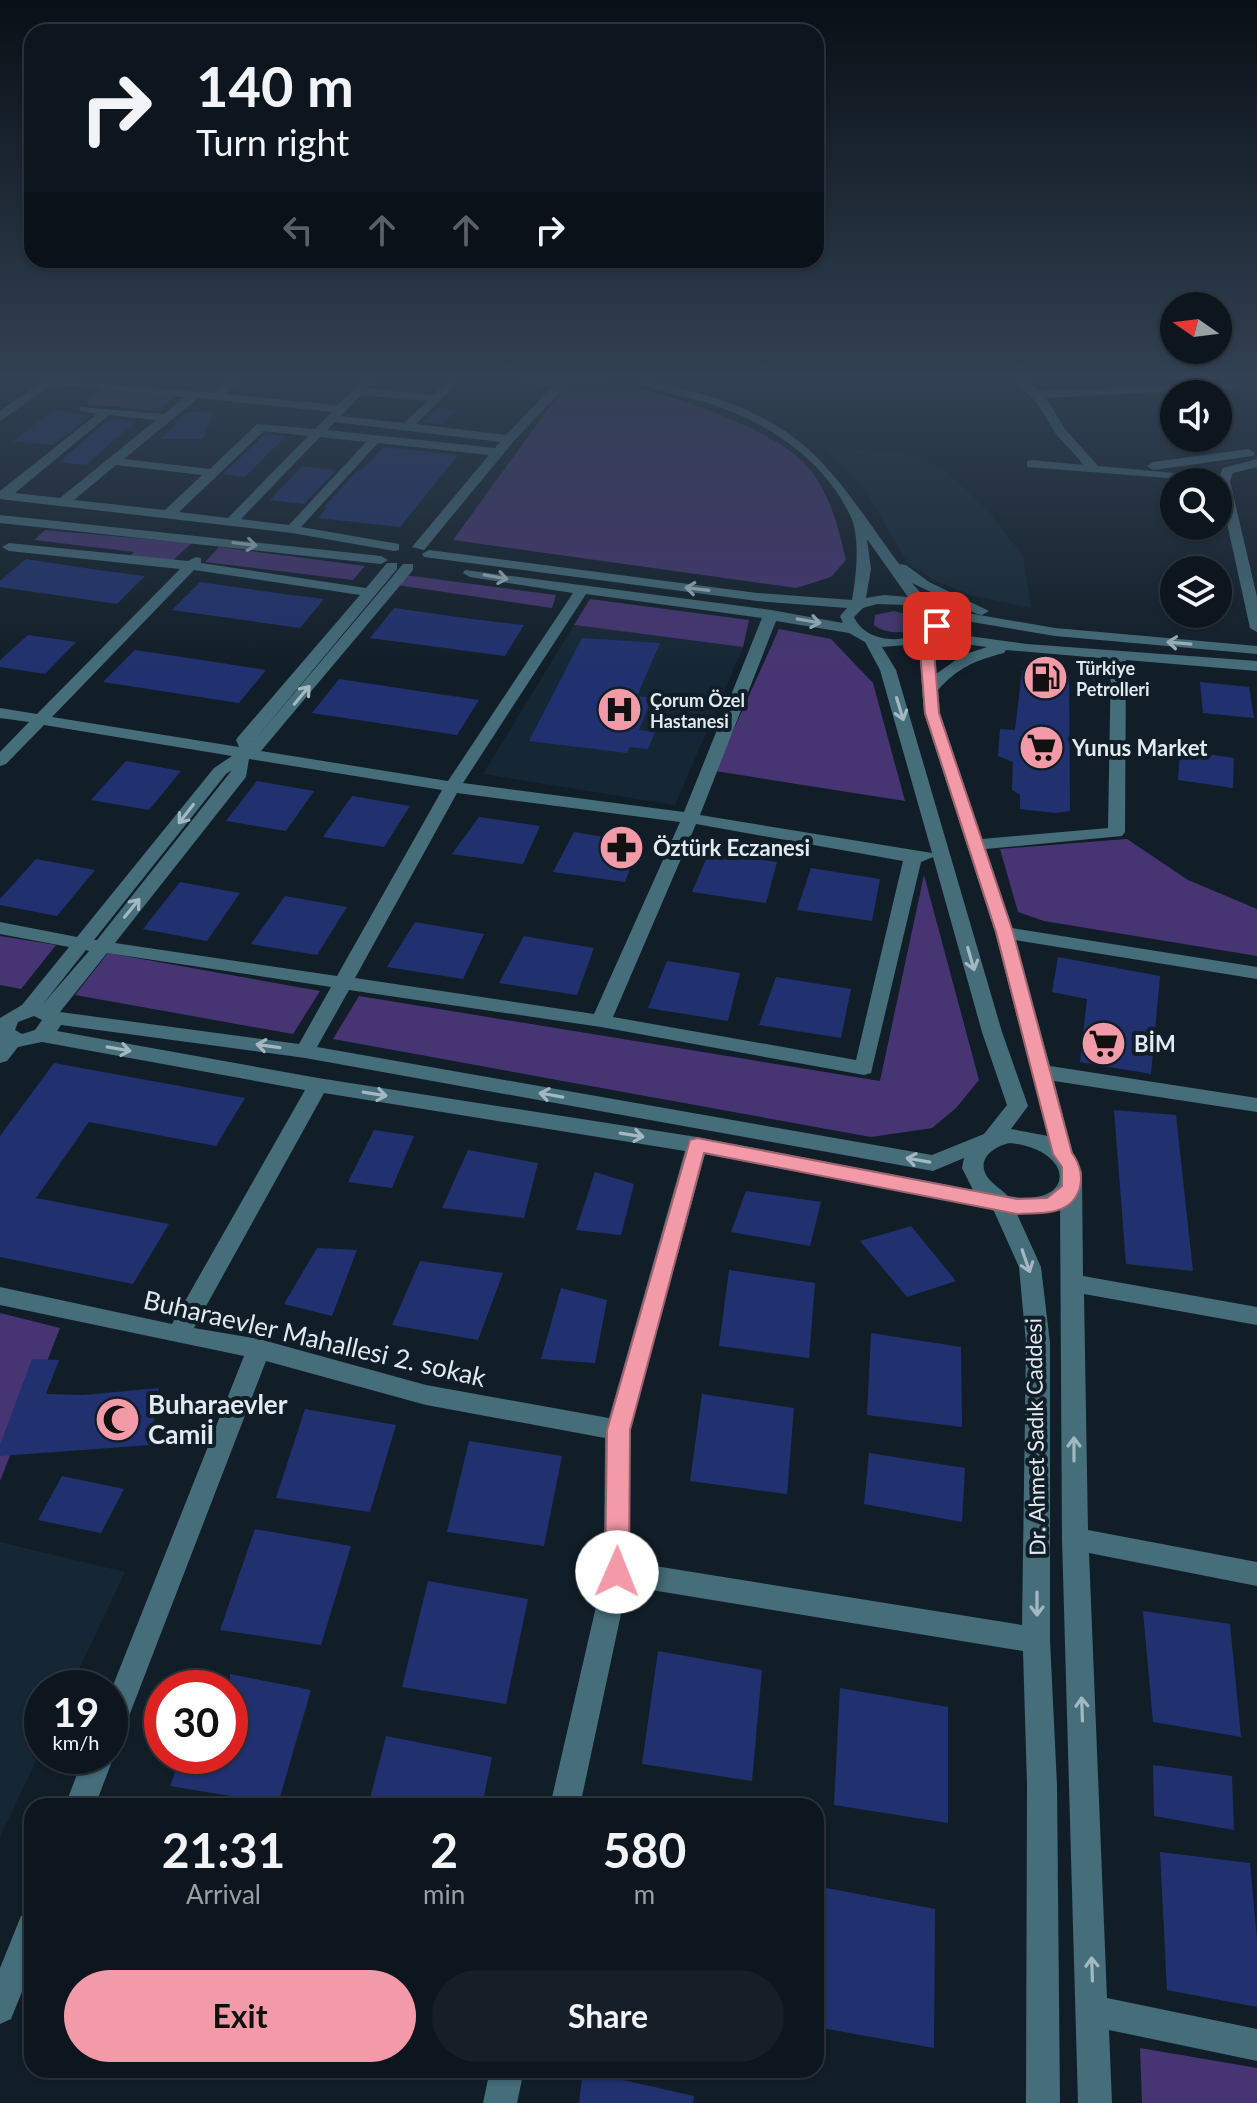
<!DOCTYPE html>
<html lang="en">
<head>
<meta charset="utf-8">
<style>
	:root { --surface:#0d161e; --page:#161f27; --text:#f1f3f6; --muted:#9a9fa4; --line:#2d353c; --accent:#f39aa9 }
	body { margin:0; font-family:Lato,sans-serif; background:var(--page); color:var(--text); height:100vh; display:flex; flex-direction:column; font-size:30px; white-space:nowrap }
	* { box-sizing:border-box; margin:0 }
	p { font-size:26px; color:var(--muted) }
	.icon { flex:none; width:44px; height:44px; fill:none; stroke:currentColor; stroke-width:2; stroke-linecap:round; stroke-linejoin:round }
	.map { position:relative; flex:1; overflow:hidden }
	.side { position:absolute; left:24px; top:1798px; width:800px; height:280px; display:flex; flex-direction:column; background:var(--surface); border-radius:24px; box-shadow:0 2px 6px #0004,0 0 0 2px var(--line) }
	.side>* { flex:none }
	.top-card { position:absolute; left:24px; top:24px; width:800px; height:244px; border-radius:24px; box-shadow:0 2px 6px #0004,0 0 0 2px var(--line); background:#0d161e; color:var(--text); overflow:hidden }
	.needle { width:52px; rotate:284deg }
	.controls { position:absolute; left:1160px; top:292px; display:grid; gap:16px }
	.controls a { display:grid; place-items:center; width:72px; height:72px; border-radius:50%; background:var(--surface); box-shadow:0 2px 6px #0004,0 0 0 2px var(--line); font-size:40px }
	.speed { position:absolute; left:24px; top:1670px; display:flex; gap:16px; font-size:40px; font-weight:700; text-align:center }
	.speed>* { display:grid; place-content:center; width:104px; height:104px; border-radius:50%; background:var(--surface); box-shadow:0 2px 6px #0004,0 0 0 2px var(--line); line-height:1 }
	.speed small { font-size:20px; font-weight:400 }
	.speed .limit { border:12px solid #d22; background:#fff; color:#111 }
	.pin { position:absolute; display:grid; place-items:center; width:68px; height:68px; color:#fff; margin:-34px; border-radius:16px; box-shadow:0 4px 12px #0006 }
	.me { position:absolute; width:88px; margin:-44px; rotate:1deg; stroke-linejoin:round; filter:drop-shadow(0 0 6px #0008) }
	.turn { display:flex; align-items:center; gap:28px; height:168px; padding:0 40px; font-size:36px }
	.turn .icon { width:104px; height:104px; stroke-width:2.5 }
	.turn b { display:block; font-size:56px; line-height:68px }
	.lanes { display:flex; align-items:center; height:76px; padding:0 40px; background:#0003; justify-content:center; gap:40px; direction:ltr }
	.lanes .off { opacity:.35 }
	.eta { display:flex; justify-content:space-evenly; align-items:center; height:136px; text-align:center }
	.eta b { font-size:48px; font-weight:700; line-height:56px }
	.cta { display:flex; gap:16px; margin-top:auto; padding:16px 40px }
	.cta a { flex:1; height:92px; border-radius:48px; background:var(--accent); color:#111; font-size:32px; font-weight:700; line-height:92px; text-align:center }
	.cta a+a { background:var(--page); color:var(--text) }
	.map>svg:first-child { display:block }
	.built { fill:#152735 }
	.green { fill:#473573 }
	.building { fill:#21316f }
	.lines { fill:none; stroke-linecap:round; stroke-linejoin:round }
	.minor { fill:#456d7a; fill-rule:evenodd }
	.oneway { stroke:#a3b8c1 }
	.route { fill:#f39aa9; stroke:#9e646e; stroke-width:2 }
	.labels { text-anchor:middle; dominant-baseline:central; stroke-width:8; stroke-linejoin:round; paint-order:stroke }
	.far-poi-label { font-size:18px; font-weight:bold; fill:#e1eaf1; stroke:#111e28; text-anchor:start }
	.poi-label { font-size:22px; font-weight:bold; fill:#e1eaf1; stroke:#111e28; text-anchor:start }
	.street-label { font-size:22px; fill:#e1eaf1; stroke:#111e28 }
	.near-street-label { font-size:26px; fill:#e1eaf1; stroke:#111e28 }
	.near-poi-label { font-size:26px; font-weight:bold; fill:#e1eaf1; stroke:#111e28; text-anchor:start }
</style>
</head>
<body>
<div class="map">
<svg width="1257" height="2103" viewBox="0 0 1257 2103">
	<rect width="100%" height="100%" fill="#111e28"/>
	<path class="built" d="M826 448 903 452 947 472 989 512 1023 556 1031 608 973 596 938 582 908 564 865 489Z
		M574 625 743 647 675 805 483 774Z
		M0 1542 125 1572 70 1688H42V1748L0 1837Z"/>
	<path class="green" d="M570 379C580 379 591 377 600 379 651 387 774 427 807 466 830 493 838 526 846 560L831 577 796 588 453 540Z
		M105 386 177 394 158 411 90 405 86 402Z
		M45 530 192 543 173 560 130 556 134 552 34 540Z
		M219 547 365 566 353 580 205 562Z
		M405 575 556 595 552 608 397 585Z
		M590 599 749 620 743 647 574 625Z
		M894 611 913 616 916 626C903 635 887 634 874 625L875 615Z
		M779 629 831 639 873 683 905 801 715 771Z
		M1127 839 1188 880 1257 909V956L1044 921 1018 912 1000 849Z
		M924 875 979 1080 956 1108 932 1128 871 1137 333 1039 359 996 880 1081Z
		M0 936 56 945 21 989 0 985Z
		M108 953 320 991 293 1034 75 995Z
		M0 1313 60 1328 0 1481Z
		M1140 2048 1257 2068V2103H1142Z"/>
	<path class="building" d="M437 408 455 410 443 424 423 422Z
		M59 410 90 416 53 445 13 441 48 414Z
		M186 412 214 413 203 439H162Z
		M110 418 136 421 86 465 59 462Z
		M265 434 286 436 245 477 223 474Z
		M384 447 458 455 400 527 318 518 327 507H324L356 472 363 469Z
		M302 466 336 470 304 504 270 500Z
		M26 559 98 570 145 576 117 604 0 587V581Z
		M200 582 276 593 324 599 300 628 172 610Z
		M394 608 472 619 524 625 505 656 370 638Z
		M28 635 76 642 45 674 0 667V660Z
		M582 638 660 643 637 696 652 698 639 730 655 732 648 749 630 747 627 753 529 741Z
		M135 650 215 662 266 670 239 703 103 682Z
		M1022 671 1069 675 1070 811 1055 813 1020 809V795L1012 790 1013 762 998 756 1000 729 1015 730Z
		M339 679 425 692 479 700 457 735 312 713Z
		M1200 682 1249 687 1254 718 1203 713Z
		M1180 750 1234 758 1233 788 1178 780Z
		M126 761 181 771 149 810 91 800Z
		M257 781 314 791 286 831 226 821Z
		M352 796 410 806 384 847 323 837Z
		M479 817 540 826 523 864 452 854Z
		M574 832 640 843 625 882 553 872Z
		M709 852 777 862 766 903 692 892Z
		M36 859 95 870 57 916 0 905V899Z
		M811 868 880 879 872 921 797 910Z
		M180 882 240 893 207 941 143 929Z
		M285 896 347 907 317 955 251 944Z
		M415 922 484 934 463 979 387 967Z
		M524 936 594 948 577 995 499 983Z
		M1058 957 1160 976 1151 1074 1080 1062 1087 999 1052 992Z
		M667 961 740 973 728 1021 648 1008Z
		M776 977 851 989 841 1038 759 1025Z
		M54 1063 245 1098 216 1146 89 1122 36 1198 169 1224 133 1284 0 1257V1136Z
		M1114 1110 1176 1115 1193 1271 1126 1264Z
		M374 1130 414 1136 392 1188 348 1182Z
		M468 1150 538 1163 524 1218 442 1208Z
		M595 1172 634 1184 621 1235 576 1230Z
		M746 1191 821 1202 810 1246 731 1232Z
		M911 1226 956 1281 907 1297 860 1241Z
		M317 1248 357 1250 332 1316 284 1304Z
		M420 1261 503 1273 478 1340 392 1325Z
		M729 1270 815 1283 809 1358 719 1346Z
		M561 1288 607 1300 595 1363 541 1359Z
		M871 1333 961 1347 962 1427 867 1415Z
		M32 1359 59 1360 46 1394 83 1395 159 1388 151 1445 0 1456V1445Z
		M702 1394 794 1408 787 1494 690 1481Z
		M305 1409 396 1425 370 1512 276 1498Z
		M469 1441 562 1456 544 1546 447 1532Z
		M869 1453 965 1468 962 1522 864 1504Z
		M62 1476 124 1489 101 1533 38 1520Z
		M255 1529 351 1546 321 1645 220 1630Z
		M428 1581 528 1599 506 1704 402 1687Z
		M1143 1611 1230 1624 1241 1737 1153 1722Z
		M658 1651 762 1670 752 1781 642 1764Z
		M230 1674 311 1690 278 1804 170 1786 181 1756H230Z
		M840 1688 948 1707V1823L834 1805Z
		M386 1736 492 1757 482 1806H368Z
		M1153 1765 1232 1776 1234 1830 1154 1816Z
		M1160 1852 1250 1863 1257 1940V2007L1167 1990Z
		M817 1886 935 1909 934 2048 816 2027Z
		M583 2071 694 2096 693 2103H579Z"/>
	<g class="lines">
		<path class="minor" d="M46 379 214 393 230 379H241L226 394 338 405 364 379H376L367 388 434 394 451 379H462L416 424 506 435 553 386 521 382 516 379H572L513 442 424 550 412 547 489 455 378 443 301 527 399 544V550L394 551 292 533 0 499V491L97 414 80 411V407L164 414 185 397 53 384 0 421V411ZM361 395 428 401 404 423 341 416ZM198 398 332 412 315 429 257 424 210 469 124 459ZM109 415 156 420 60 498 15 493ZM335 422 500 442 495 448 327 430ZM264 431 308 436 228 518 179 512ZM320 437 366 442 289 525 241 519ZM116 465 202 475 165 510 74 500Z
			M633 379C655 379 677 387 699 393 812 426 834 475 899 564L906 565 929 582 989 611 982 615 977 614 912 583 933 607 1055 628 1257 646V654L1055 636 942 617 944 626 939 632 1027 644 1257 661V671L1126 660 1125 832 1122 836 986 849 1012 928 1257 967V979L1015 940 1050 1066 1257 1098V1112L1054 1081 1073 1155 1082 1172 1083 1276 1257 1307V1325L1084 1294 1088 1530 1257 1562V1586L1089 1553 1107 1998 1257 2029V2061L1109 2030 1112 2103H1078L1062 1539 1060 1207 1044 1213 1017 1214 1041 1267 1050 1343V1640L1057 1785 1060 2103H1026L1027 1785 1023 1651 627 1586 580 1806H550L604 1572 605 1438 426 1405 266 1361 124 1729 120 1739 110 1743V1693L244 1356 0 1305V1287L172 1324 305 1090 42 1042 18 1047 7 1061 0 1063V1018L22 1005 69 947 0 934V922L77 937 214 768 232 756 44 725 6 764 0 766V752L29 722 0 718V708L37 714 180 569 9 551 2 547 9 543 188 561 196 557 201 558V563L366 588 387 563H397V569L253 742 403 564H413V570L261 751 448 781 573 593 470 577 463 573 465 570 771 610 843 623 840 616 847 608 757 601 424 557 422 554 429 550 757 593 852 600C856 577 861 537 850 515 823 458 765 421 708 403 689 397 645 390 633 379ZM867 539 908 597 884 595 866 598 871 569ZM194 570 360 595 238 737 236 740 239 747 52 717ZM586 594 762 618 684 812 463 783ZM877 604 906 605 928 617 930 625C910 646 866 644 854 617L863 608ZM776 621 849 633 865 642 880 670 932 853 700 815ZM934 640 987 647 963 655 936 674ZM919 644 924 713 995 932 1048 1136 1011 1129 1028 1106 1002 1032 896 670 882 647ZM1006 650 1111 659 1108 828 982 839 940 713 938 690C957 668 976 660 1004 653ZM249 759 442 790 337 976 115 943 246 777ZM232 770 97 940H94L226 774ZM457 793 680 822 594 1014 355 978ZM696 824 903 861 856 1060 613 1017ZM933 857 982 1032 1007 1105 984 1134 932 1155 317 1047 349 990 601 1027 864 1075 871 1073 921 862ZM86 950 89 951 43 1004ZM107 953 331 987 299 1044 60 1012ZM34 1016 42 1020 35 1030 22 1034 15 1030 18 1022ZM61 1025 305 1058 933 1171 964 1158 962 1168 973 1190 697 1137 318 1078 57 1031ZM324 1093 685 1151 609 1418 426 1385 259 1339 194 1328ZM1010 1143C1077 1150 1076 1209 1008 1196 1002 1190 994 1185 989 1179 974 1161 993 1146 1010 1143ZM705 1154 993 1209 1019 1267 1026 1343 1022 1625 630 1562V1430Z
			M1014 379H1026L1039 391 1239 383V387L1235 388 1046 398 1065 429 1098 466 1219 477 1223 468 1257 459V467L1233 473 1230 481 1257 597V632L1250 628 1218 482 1027 467V461L1031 460 1084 465 1056 434 1037 403Z
			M1249 449 1255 453 1253 456 1153 470 1147 466 1153 462Z
			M0 515 381 556 388 560 381 564 0 523Z
			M110 1748 114 1756 95 1806H65L84 1756H110Z
			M32 1911V1967L11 2019 0 2024V1968L21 1916Z
			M490 2070H524L517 2103H483Z"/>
	</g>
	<defs><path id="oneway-shaft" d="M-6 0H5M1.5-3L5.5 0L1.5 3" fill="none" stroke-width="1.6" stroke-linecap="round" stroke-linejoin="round" transform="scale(2)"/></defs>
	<g class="oneway">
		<use href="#oneway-shaft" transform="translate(245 544) rotate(7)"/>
		<use href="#oneway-shaft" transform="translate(496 577) rotate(10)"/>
		<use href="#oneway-shaft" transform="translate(697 589) rotate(-173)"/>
		<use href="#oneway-shaft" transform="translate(809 621) rotate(10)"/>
		<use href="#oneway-shaft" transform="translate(1179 643) rotate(-175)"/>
		<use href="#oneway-shaft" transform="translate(302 695) rotate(-50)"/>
		<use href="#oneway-shaft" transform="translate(900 709) rotate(73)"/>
		<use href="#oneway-shaft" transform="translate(186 814) rotate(128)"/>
		<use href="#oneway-shaft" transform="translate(132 908) rotate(-51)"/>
		<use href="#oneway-shaft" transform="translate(971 959) rotate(74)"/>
		<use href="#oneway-shaft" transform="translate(268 1046) rotate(-172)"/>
		<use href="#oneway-shaft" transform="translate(119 1049) rotate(10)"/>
		<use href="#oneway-shaft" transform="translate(375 1094) rotate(9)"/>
		<use href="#oneway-shaft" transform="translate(551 1095) rotate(-170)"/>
		<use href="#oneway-shaft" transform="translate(632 1135) rotate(9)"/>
		<use href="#oneway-shaft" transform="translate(918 1160) rotate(-170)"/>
		<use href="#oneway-shaft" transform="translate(1026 1261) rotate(71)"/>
		<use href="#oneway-shaft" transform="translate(1074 1449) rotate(-90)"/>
		<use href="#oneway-shaft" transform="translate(1037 1604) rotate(90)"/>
		<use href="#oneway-shaft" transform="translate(1082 1709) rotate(-92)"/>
		<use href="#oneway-shaft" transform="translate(1092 1969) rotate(-92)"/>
	</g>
	<linearGradient id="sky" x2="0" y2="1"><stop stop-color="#091016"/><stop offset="0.56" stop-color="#324153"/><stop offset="1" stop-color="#324153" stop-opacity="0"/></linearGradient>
	<rect width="1257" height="673" fill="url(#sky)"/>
	<path class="route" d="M937 622 944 626 933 638 939 713 1013 932 1072 1153C1089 1176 1082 1207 1050 1212 1039 1214 1028 1213 1017 1214L704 1153 630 1430 629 1572 625 1579 617 1583 608 1579 605 1572 607 1430 690 1140 697 1138 1017 1199 1047 1198 1062 1186V1167L1053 1154 996 932 925 713 919 637Z"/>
	<defs>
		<symbol id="fuel-disc" viewBox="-11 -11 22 22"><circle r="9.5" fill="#f39aa9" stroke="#111e28"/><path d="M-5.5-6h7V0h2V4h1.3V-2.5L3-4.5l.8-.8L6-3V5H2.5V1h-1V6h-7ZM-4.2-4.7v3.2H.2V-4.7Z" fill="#111"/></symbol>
		<symbol id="hospital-disc" viewBox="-11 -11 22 22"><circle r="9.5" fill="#f39aa9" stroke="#111e28"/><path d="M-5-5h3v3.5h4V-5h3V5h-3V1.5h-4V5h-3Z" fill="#111"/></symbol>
		<symbol id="supermarket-disc" viewBox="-11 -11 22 22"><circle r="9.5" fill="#f39aa9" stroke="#111e28"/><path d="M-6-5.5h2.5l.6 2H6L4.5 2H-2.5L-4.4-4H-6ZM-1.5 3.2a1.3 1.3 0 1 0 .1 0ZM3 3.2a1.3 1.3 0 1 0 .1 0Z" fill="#111"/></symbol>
		<symbol id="pharmacy-disc" viewBox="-11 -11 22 22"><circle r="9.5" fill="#f39aa9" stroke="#111e28"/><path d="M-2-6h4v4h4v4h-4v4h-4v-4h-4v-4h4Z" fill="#111"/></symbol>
		<symbol id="mosque-disc" viewBox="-11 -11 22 22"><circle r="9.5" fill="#f39aa9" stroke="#111e28"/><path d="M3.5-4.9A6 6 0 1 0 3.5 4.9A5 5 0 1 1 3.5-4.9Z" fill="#111"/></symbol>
	</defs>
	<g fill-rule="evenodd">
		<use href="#fuel-disc" x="1020" y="652" width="51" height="51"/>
		<use href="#hospital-disc" x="594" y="684" width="51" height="51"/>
		<use href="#supermarket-disc" x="1016" y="722" width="51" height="51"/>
		<use href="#pharmacy-disc" x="596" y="822" width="51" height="51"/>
		<use href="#supermarket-disc" x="1078" y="1018" width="51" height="51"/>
		<use href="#mosque-disc" x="92" y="1394" width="51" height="51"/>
	</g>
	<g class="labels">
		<g class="far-poi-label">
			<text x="1076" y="668">Türkiye<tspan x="1076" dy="21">Petrolleri</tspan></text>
			<text x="650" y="700">Çorum Özel<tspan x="650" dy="21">Hastanesi</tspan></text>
		</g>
		<g class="poi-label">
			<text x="1072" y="747">Yunus Market</text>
			<text x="653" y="847">Öztürk Eczanesi</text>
			<text x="1134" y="1043">BİM</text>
		</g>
		<g class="street-label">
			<text transform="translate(1035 1437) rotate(-91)">Dr. Ahmet Sadık Caddesi</text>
		</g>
		<g class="near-street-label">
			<text transform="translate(315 1338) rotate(13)">Buharaevler Mahallesi 2. sokak</text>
		</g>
		<g class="near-poi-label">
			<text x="148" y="1404">Buharaevler<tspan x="148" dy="30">Camiİ</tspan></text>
		</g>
	</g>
</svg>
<div class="controls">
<a><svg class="needle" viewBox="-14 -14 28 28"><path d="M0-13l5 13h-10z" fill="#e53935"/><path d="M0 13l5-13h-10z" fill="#9a9fa4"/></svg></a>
<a><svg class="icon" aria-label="sound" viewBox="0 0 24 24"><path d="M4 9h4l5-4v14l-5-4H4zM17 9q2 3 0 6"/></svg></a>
<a><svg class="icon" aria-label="search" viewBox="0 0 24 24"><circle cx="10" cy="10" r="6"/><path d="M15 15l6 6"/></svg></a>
<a><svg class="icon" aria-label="layers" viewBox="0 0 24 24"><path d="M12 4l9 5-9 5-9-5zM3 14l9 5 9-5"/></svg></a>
</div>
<div class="speed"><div>19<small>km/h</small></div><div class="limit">30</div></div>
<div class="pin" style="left:937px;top:626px;background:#d93025"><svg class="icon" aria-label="arrive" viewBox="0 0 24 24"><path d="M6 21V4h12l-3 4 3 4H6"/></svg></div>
<svg class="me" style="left:617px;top:1572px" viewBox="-20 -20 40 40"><circle r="19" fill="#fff"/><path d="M0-13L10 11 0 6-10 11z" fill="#f39aa9"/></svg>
<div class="top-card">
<div class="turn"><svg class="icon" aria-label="right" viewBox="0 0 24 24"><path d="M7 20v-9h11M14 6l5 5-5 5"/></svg><div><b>140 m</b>Turn right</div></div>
<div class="lanes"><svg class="icon off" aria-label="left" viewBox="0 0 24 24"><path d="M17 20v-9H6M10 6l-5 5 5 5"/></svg><svg class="icon off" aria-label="ahead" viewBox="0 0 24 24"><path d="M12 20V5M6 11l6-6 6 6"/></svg><svg class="icon off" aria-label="ahead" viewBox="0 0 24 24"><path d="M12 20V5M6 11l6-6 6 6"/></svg><svg class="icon" aria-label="right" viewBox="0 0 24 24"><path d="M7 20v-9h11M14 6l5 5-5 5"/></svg></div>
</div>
<section class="side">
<div class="eta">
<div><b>21:31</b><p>Arrival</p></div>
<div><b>2</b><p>min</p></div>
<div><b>580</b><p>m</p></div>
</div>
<div class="cta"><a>Exit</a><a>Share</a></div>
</section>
</div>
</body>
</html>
